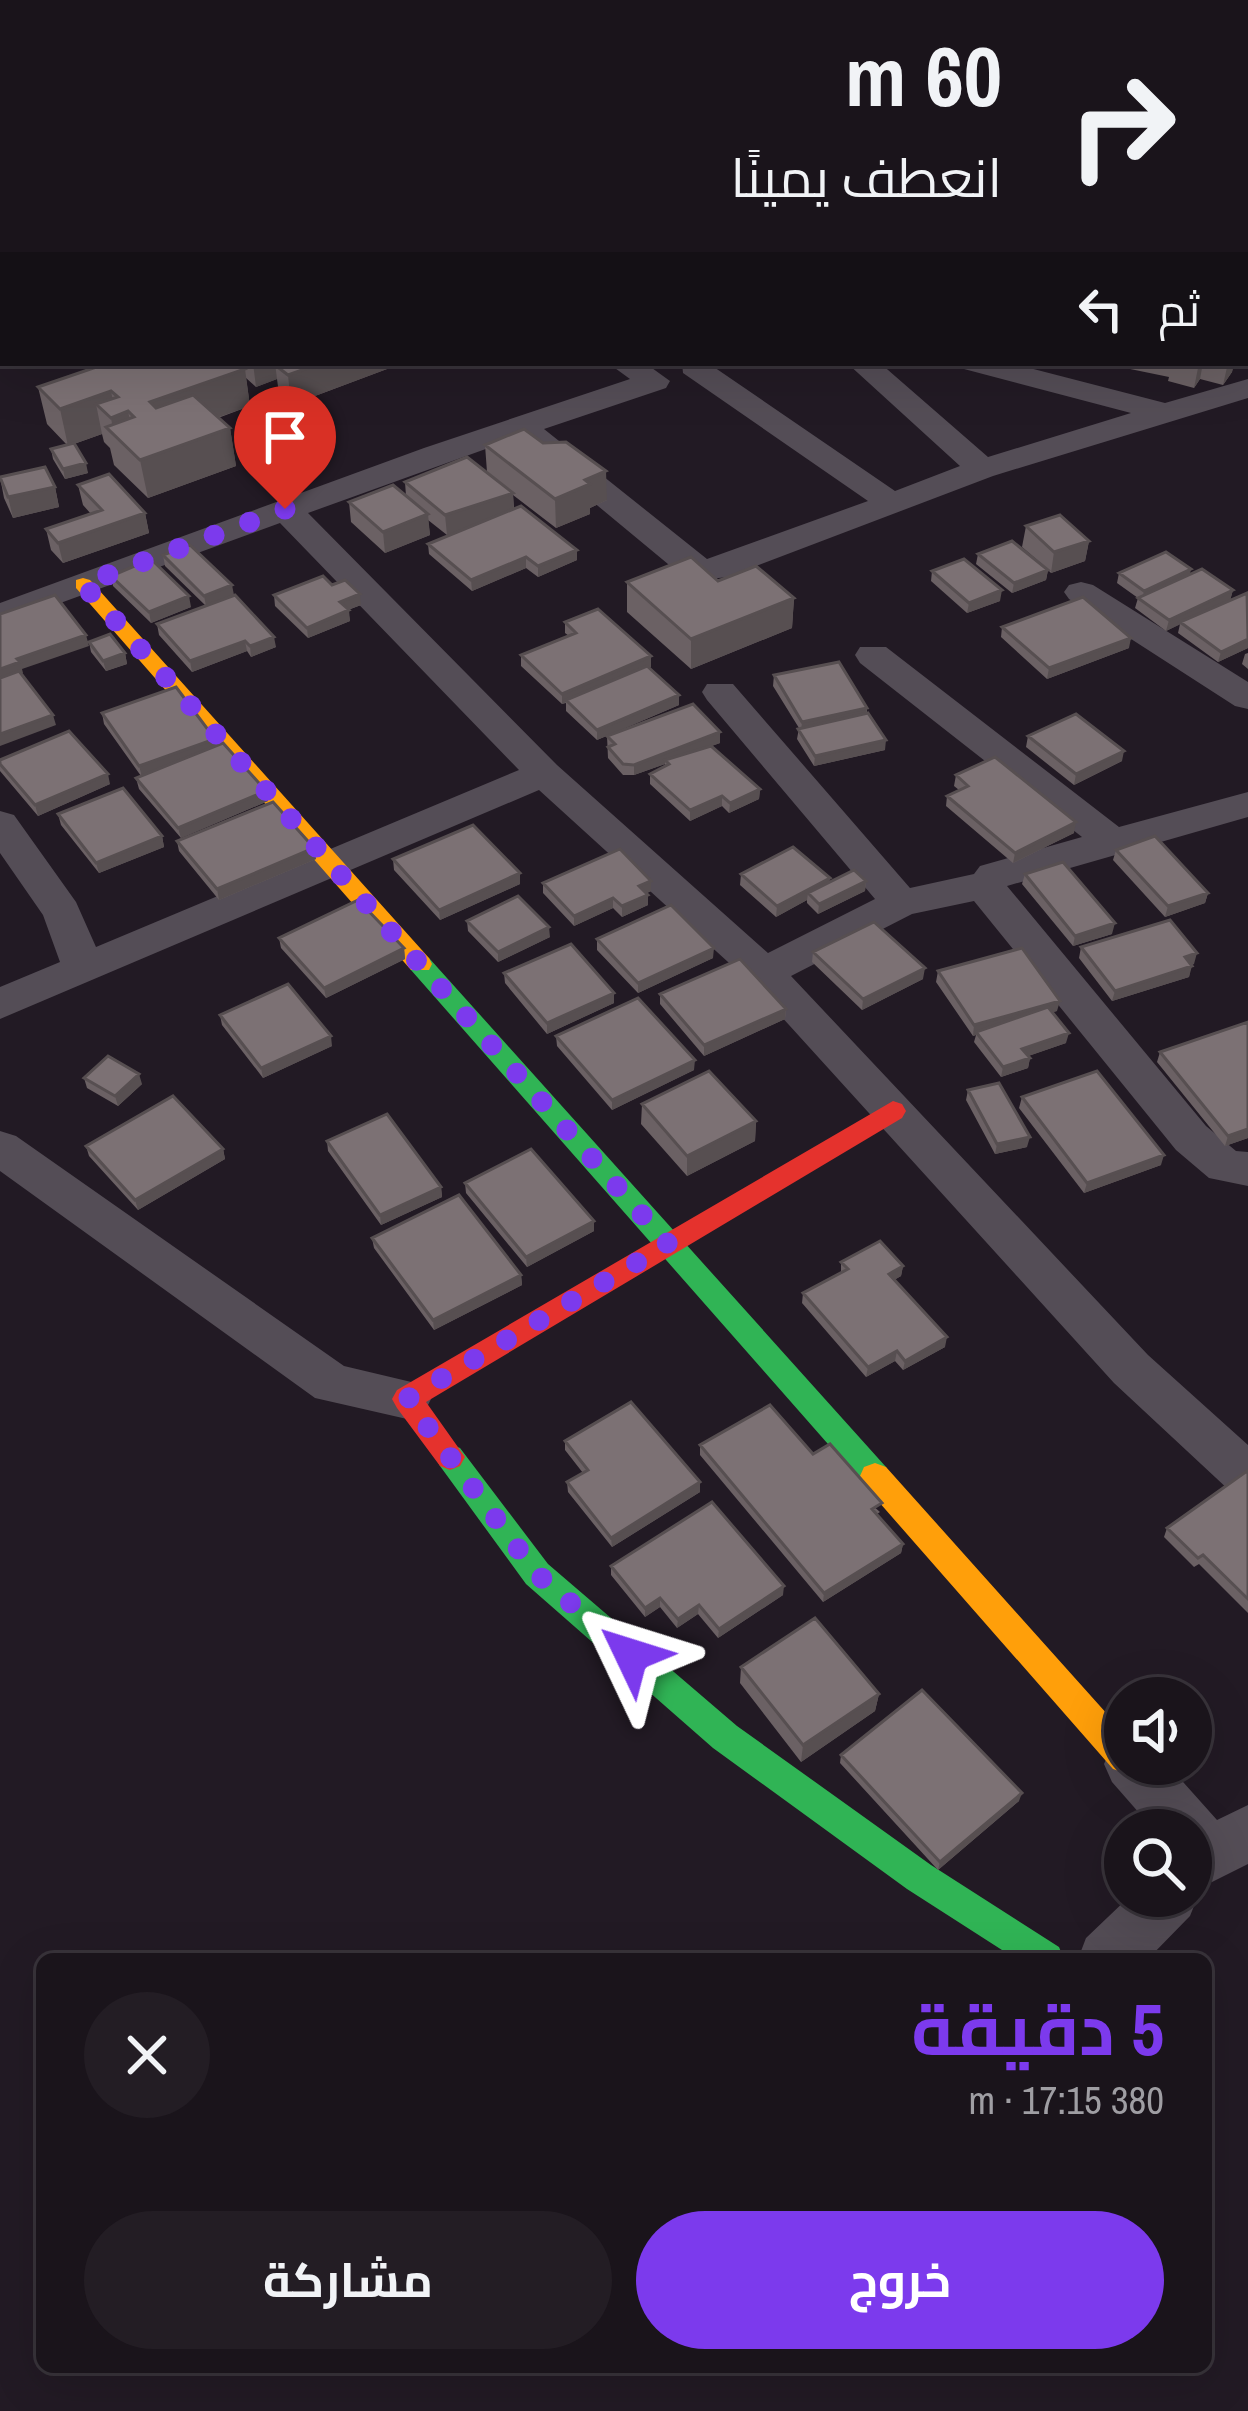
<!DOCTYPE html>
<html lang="ar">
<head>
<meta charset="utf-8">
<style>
	:root { --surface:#1a141b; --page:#231d24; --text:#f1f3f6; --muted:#9f9ea3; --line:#38333a; --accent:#7c3aed }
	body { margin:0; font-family:"Archivo Narrow",Cairo,sans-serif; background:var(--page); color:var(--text); direction:rtl; height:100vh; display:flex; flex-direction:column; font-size:45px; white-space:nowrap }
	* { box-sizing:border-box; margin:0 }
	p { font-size:39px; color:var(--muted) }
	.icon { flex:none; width:66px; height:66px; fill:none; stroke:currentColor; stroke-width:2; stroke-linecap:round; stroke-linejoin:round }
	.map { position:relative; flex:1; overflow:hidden; direction:ltr }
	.details { position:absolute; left:36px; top:1953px; width:1176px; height:420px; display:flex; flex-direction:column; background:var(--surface); border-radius:18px; box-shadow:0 12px 48px #0002,0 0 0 3px var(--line); direction:rtl }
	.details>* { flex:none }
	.banner { position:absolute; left:0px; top:0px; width:1248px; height:366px; box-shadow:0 12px 48px #0002,0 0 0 3px var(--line); direction:rtl; background:#1a141b; color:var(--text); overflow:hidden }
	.buttons { position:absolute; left:1104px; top:1677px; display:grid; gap:24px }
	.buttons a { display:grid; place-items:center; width:108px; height:108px; border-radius:50%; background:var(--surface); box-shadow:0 12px 48px #0002,0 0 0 3px var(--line); font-size:60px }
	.pin { position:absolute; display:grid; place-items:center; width:102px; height:102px; color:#fff; margin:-123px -51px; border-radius:50% 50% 50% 0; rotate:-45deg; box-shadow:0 0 12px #0007 }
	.pin .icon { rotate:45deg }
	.me { position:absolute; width:132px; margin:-66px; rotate:311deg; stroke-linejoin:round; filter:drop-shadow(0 0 9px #0008) }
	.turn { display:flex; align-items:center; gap:42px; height:252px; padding:0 48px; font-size:54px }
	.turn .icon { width:156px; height:156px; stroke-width:2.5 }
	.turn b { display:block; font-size:84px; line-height:102px }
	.then { display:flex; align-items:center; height:114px; padding:0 48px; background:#0003; gap:24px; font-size:45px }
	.round { display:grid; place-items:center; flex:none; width:126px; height:126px; border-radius:63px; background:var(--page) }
	.overview { display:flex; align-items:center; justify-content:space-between; height:204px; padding:0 48px }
	h1 { font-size:72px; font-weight:700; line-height:90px; color:var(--accent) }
	.primary-button { display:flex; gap:24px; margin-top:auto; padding:24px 48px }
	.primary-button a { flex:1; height:138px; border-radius:72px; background:var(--accent); color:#fff; font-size:48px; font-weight:700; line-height:138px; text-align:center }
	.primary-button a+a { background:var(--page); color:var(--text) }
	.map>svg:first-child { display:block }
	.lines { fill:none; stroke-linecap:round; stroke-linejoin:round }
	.street { fill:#544d56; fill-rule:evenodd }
	.fast { fill:#30b455; fill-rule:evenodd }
	.slow { fill:#ff9f0a; fill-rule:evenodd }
	.jam { fill:#e5322d; fill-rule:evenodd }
	.wall { fill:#6b6164 }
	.shaded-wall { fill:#574f51 }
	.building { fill:#7c7174; stroke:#574f51; stroke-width:3 }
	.route { stroke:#7c3aed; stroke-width:21; stroke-dasharray:0 37.8 }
</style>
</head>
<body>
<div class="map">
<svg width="1248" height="2411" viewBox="0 0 1248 2411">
	<rect width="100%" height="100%" fill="#221a24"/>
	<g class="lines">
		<path class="street" d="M1245 92 1248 93V110L1245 109Z
			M1245 282 1248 283V301L1245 300Z
			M608 363H645L670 381 666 388 544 429 707 559 868 501 683 373 682 363H708L895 491 960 466 847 363H880L988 457 1131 413 964 369 960 363H1010L1165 403 1248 379V398L993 476 727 577 702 580 674 569 516 438 308 513 557 765 768 953 875 899 707 700 702 692 707 684H733L910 888 974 874 980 866 1082 837 860 663 855 655 860 647H886L1119 827 1248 792V817L1007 886 1206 1126 1236 1151 1248 1152V1186L1209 1178 1176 1150 974 901 912 914 791 976 1148 1355 1248 1445V1497L1230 1491 1114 1383 750 982 539 790 0 1019V987L60 962 43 915 0 853V811L14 815 76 902 96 947 519 770 280 523 0 625V603L424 448 630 379Z
			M1081 582 1093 585 1248 682V709L1235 706 1069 599 1064 592 1069 585Z
			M0 1131 16 1136 344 1366 424 1385 431 1399 424 1413 407 1419 315 1398 0 1171Z
			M1125 1741V1764H1167L1217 1820 1248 1805V1864L1212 1882 1192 1874 1191 1830H1154L1112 1782 1104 1764 1112 1746Z
			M1191 1878 1198 1896 1190 1916 1148 1959H1078L1086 1938 1130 1896H1191Z"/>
		<path class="fast" d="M420 955 429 958 886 1467 890 1476 886 1485 875 1489 864 1485 411 970 408 964 411 958Z
			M450 1444 460 1448 548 1564 737 1726 931 1865 1059 1947 1064 1959H1016L907 1889 713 1748 526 1584 440 1466 435 1457 440 1448Z"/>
		<path class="slow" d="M0 13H3V22H0Z
			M0 41H3V49H0Z
			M83 578 90 580 429 958 432 964 429 970H411L76 588V580Z
			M875 1463 886 1467 1125 1734V1764H1139L1137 1769 1125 1773 1113 1769 864 1485 860 1476 864 1467Z"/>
		<path class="jam" d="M893 1101 902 1104 906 1111 902 1118 426 1402 465 1457 460 1466 450 1470 440 1466 397 1408 392 1399 397 1390Z"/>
	</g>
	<path class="wall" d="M296 0H357V3H307Z
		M921 0H1040L1031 3H920Z
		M1108 0H1171L1161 3H1113Z
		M1236 0H1248V76L1245 77V3H1191H1235Z
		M3 221V299L0 296V222Z
		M1245 293H1248V347L1245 346Z
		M108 363H395V366L291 405 279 394 277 379 256 387 246 378 250 406 218 418 230 428 236 466 148 498 114 465 110 448 104 442 102 434 74 444 88 473 65 479 53 459 51 449 67 445 47 424 38 387Z
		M1101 363H1234L1232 372 1223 385 1200 379 1194 388 1168 381 1169 377Z
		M485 445 607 500 590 508V514L556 528 513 495 514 508 577 550V560L538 577 526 568 472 591 429 554 428 544 458 531 447 535 428 520 430 535 385 553 351 522 349 502 406 496 405 482 487 472Z
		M0 477 55 487 59 507 13 518 4 498Z
		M78 485 145 513 149 533 63 563 51 550 46 529 91 514 83 505Z
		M1026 526 1089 541 1085 561 1051 573 1048 570 1046 580 1012 593 976 564 978 554 1043 565 1022 547Z
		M163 555 234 595 276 647 251 657 247 651 192 672 159 635 157 624 206 606 165 566Z
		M932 571 1000 601 967 613 931 581Z
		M1119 573 1190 574 1233 590 1230 600 1248 593V648L1218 662 1178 633 1180 624 1166 631 1135 608 1138 598 1117 583Z
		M111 576 191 607 151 623 113 586Z
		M718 581 794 598 792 628 691 669 627 612V582Z
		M332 585 361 605 348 610 350 621 308 638 275 606 274 595Z
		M565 622 651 656V667L649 668 679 705 597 740 566 711V703L562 704 521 666V655L569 636 565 633Z
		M1002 627 1129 648 1047 679 1001 637Z
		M89 642 125 653 127 664 106 671 91 652Z
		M1248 653V669L1242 664 1245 654Z
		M774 675 867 708V713L885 750 814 766 797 739 799 728 773 686Z
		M102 713 268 801 181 838 139 789 136 778 141 776 104 724Z
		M720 732V743L711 746 760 789 759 799 729 813 722 806 690 821 650 784V774L664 767 665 764 634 775H623L608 758 607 736Z
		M1028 736 1122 761 1074 785 1026 747Z
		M0 760 110 784 38 816 0 771Z
		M956 775 1074 833 1013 863 946 806 947 796 959 790 954 786Z
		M58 814 162 836 164 847 99 873 61 825Z
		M177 841 314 848 316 859 219 900 179 851Z
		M1116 850 1208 893 1205 903 1165 917 1113 860Z
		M393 859 520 884 440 920 394 870Z
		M741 874 830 882 866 881 865 891 818 914 807 903V900L776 917 740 885Z
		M1025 874 1112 934 1073 946 1022 884Z
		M651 881V891L647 893 648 905 622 917 613 908 574 926 543 893V883Z
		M467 921 550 937 498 962 468 931Z
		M279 938 404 948 405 959 326 998 281 948Z
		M597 939 713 958 638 993 597 950Z
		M1081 947 1194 964 1191 965 1189 977 1112 1001 1079 958Z
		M813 952 923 979 862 1010 812 962Z
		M938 971 1057 1011 1052 1012 1066 1043 1028 1056 1030 1058 1028 1068 1001 1077 974 1042 976 1035 973 1036 936 982Z
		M504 973 614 1003 547 1034 505 983Z
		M660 994 786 1009 785 1019 704 1056 660 1004Z
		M220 1015 332 1046 263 1078 222 1025Z
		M556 1036 694 1070 612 1110 557 1046Z
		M1160 1052 1248 1138 1225 1146 1157 1062Z
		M84 1078 142 1084 118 1106 87 1088Z
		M968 1090 1027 1147 995 1154 966 1100Z
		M1022 1097 1161 1165 1084 1193 1019 1108Z
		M642 1104 756 1121 755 1141 687 1176 641 1124Z
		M327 1141 441 1187 442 1197 381 1225 328 1151Z
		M86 1146 223 1149 225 1159 138 1210 89 1156Z
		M465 1183 594 1221V1231L527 1267 466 1193Z
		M372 1238 521 1275 522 1285 434 1330 374 1248Z
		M841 1262 903 1266 901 1276 894 1280 945 1347 903 1370 895 1361 866 1377 802 1303 803 1293 841 1273Z
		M565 1441 700 1482V1492L612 1547 568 1492 567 1482 583 1473 565 1450Z
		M700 1445 813 1454 880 1512 877 1514 903 1544 901 1553 823 1602 700 1455Z
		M1248 1473V1613L1199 1564 1194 1567 1164 1537 1167 1528Z
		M611 1566 783 1595 718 1638 698 1614 677 1628 660 1607 645 1617 611 1575Z
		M741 1667 879 1694 875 1711 801 1762 740 1683Z
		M841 1755 1019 1801 938 1870 840 1763Z"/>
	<path class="shaded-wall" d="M1002 0H1040L1031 3H1002Z
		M1130 0H1171L1161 3H1130Z
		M1248 59V76L1245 77V60Z
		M1248 151V168L1245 169V153Z
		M253 363H275L277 379 256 387Z
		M322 363H395V366L291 405 288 375Z
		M1199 363H1203L1200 379 1194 388Z
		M1228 363H1234L1232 372 1223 385Z
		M245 369 250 406 157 439 150 402Z
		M111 391 116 416 128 411 136 449 114 435 111 418 96 404 102 434 68 446 60 409Z
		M230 428 236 466 148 498 140 460Z
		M86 463 88 473 65 479 63 469Z
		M606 471 607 500 590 508V514L556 528 555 499 585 480Z
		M55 487 59 507 13 518 8 497Z
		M513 493 514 513 447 535 445 515Z
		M145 513 149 533 63 563 58 543Z
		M428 514 430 535 385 553 383 532Z
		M1089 541 1085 561 1051 573 1054 552Z
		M577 550V560L538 577V566Z
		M526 557V568L472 591 471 580Z
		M1191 569 1189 580 1142 601 1144 591Z
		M1048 570 1046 580 1012 593 1014 583Z
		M232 585 234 595 206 606 204 596Z
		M1002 590 1000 601 967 613 969 603Z
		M1233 590 1230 601 1166 631 1169 620Z
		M360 594 361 605 342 612 340 602Z
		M189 596 191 607 151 623 149 612Z
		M794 598 792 628 691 669V639Z
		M349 610 350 621 308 638 307 628Z
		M86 635 89 646 22 669 23 673 0 681V669L17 659Z
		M274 637 276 647 251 657 250 646Z
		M1131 638 1129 648 1047 679 1049 668Z
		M1248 639V648L1218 662 1221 652Z
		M245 641 247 651 192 672 190 661Z
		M125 653 127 664 106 671 103 661Z
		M651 656V667L562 704V694Z
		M679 695V705L597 740V730Z
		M867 708 866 719 801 732 802 722Z
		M53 715 56 725 0 746V734Z
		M720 732V743L667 763 665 760V764L634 775V765Z
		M215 739 217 750 142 777 139 766Z
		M886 740 885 750 814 766 815 756Z
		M1124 751 1122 761 1074 785 1076 774Z
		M108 774 110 784 38 816 35 805Z
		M760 789 759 799 729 813 730 803Z
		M266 791 268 801 181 838 178 828Z
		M722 796V806L690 821V810Z
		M1076 822 1074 833 1013 863 1015 853Z
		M162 836 164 847 99 873 96 863Z
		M314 848 316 859 219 900 217 889Z
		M520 873V884L440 920 439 910Z
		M830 878 829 889 808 893 807 900 776 917 777 906Z
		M651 881V891L639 897V886Z
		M866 881 865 891 818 914 819 904Z
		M1208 893 1205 903 1165 917 1168 906Z
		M648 895V905L622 917V906Z
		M613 898V908L574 926V916Z
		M1115 923 1112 934 1073 946 1075 936Z
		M549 927 550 937 498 962V952Z
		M404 948 405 959 326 998 324 988Z
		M714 948 713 958 638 993V983Z
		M1197 953 1194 964 1182 968 1185 957Z
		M1192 966 1189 977 1112 1001 1115 991Z
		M925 968 923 979 862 1010 863 999Z
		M614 993V1003L547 1034V1023Z
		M1060 1001 1057 1011 978 1034 976 1032V1035L973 1036 974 1025Z
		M786 1009 785 1019 704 1056V1045Z
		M1069 1033 1066 1043 1020 1059 1022 1049Z
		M331 1036 332 1046 263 1078 261 1068Z
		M1030 1058 1028 1068 1001 1077 1003 1067Z
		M695 1060 694 1070 612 1110V1100Z
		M139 1074 142 1084 118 1106 115 1096Z
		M756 1121 755 1141 687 1176V1156Z
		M1248 1129V1138L1225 1146 1228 1136Z
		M1030 1137 1027 1147 995 1154 997 1144Z
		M223 1149 225 1159 138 1210 135 1200Z
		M1164 1155 1161 1165 1084 1193 1087 1183Z
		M441 1187 442 1197 381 1225 380 1215Z
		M594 1221V1231L527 1267 526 1257Z
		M903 1266 901 1276 887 1284 889 1274Z
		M521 1275 522 1285 434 1330 433 1320Z
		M947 1337 945 1347 903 1370 905 1361Z
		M897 1351 895 1361 866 1377 868 1367Z
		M700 1482V1492L612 1547 611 1538Z
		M903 1544 901 1553 823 1602 824 1593Z
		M784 1586 783 1595 718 1638 719 1629Z
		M660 1598V1607L645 1617V1608Z
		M699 1605 698 1614 677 1628 678 1619Z
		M879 1694 875 1711 801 1762 803 1745Z
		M1022 1793 1019 1801 938 1870 940 1862Z"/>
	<path class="building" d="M134 0H198L194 3H130Z
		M198 0H264L277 3H194Z
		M893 0H904L909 3H884Z
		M922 0H981L986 3H928Z
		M1047 0H1069L1075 3H1038Z
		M1203 0H1229L1236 3H1191Z
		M1248 29V59L1245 60V30Z
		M1245 121 1248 123V151L1245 152Z
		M3 221V271L0 268V222Z
		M1245 293H1248V316H1245Z
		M108 363H238L245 369 150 402 156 408 193 395 230 428 140 460 106 427 134 417 128 411 111 418 96 404 118 397 111 391 60 409 38 387Z
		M281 363H322L288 375 275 365Z
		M524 429 543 443 566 442 606 471 585 480 590 484 555 499 485 445Z
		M74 443 86 463 63 469 51 449Z
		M467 457 513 493 445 515 405 482Z
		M45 467 55 487 8 497 0 477Z
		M109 474 145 513 58 543 46 529 102 510 78 485Z
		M393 485 428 514 383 532 349 502Z
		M521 506 577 550 538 566 526 557 471 580 428 544Z
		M1060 515 1089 541 1054 552 1026 526Z
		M1012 541 1048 570 1014 583 978 554Z
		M190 545 232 585 204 596 163 555Z
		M1166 552 1191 569 1144 591 1119 573Z
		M691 557 718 581 756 566 794 598 691 639 627 582Z
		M151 559 189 596 149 612 111 576Z
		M964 559 1002 590 969 603 932 571Z
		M1202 569 1233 590 1169 620 1138 598Z
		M323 576 332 585 345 580 360 594 340 602 349 610 307 628 274 595Z
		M1247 593 1248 639 1221 652 1180 622Z
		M55 595 86 635 17 659 20 662 0 669V614Z
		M235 595 274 637 250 646 245 641 190 661 157 624Z
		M1083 597 1131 638 1049 668 1002 627Z
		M598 609 651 656 562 694 521 655 576 633 565 622Z
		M110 634 125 653 103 661 89 642Z
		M839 662 867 708 802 722 774 675Z
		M647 666 679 695 597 730 566 700Z
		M19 671 53 715 0 734V678Z
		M176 687 215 739 139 766 102 713Z
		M693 704 720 732 634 765 623 764 608 747 615 744 607 736Z
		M868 713 886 740 815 756 798 729Z
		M1076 714 1124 751 1076 774 1028 736Z
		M69 731 108 774 35 805 0 764V760Z
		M223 743 266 791 178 828 136 778Z
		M711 746 760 789 730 803 722 796 690 810 650 774 669 764 665 760Z
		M995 757 1076 822 1015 853 947 796 968 786 956 775Z
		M123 788 162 836 96 863 58 814Z
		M273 802 314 848 217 889 177 841Z
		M473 825 520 873 439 910 393 859Z
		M1155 836 1208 893 1168 906 1116 850Z
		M793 847 830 878 777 906 741 874Z
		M620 849 651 881 639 886 648 895 622 906 613 898 574 916 543 883Z
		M1063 862 1115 923 1075 936 1025 874Z
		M854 870 866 881 819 904 808 893Z
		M518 896 549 927 498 952 467 921Z
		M358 900 404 948 324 988 279 938Z
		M671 905 714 948 638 983 597 939Z
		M1170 920 1197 953 1185 957 1192 966 1115 991 1081 947Z
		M874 922 925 968 863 999 813 952Z
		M571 944 614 993 547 1023 504 973Z
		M1022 948 1060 1001 974 1025 938 971Z
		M740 959 786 1009 704 1045 660 994Z
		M288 984 331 1036 261 1068 220 1015Z
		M638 998 695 1060 612 1100 556 1036Z
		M1048 1007 1069 1033 1022 1049 1030 1058 1003 1067 976 1032Z
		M1248 1022V1129L1228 1136 1160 1052Z
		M108 1056 139 1074 115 1096 84 1078Z
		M709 1071 756 1121 687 1156 642 1104Z
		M1097 1071 1164 1155 1087 1183 1022 1097Z
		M999 1083 1030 1137 997 1144 968 1090Z
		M173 1096 223 1149 135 1200 86 1146Z
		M387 1114 441 1187 380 1215 327 1141Z
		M531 1149 594 1221 526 1257 465 1183Z
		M459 1195 521 1275 433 1320 372 1238Z
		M880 1241 903 1266 889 1274 947 1337 905 1361 897 1351 868 1367 803 1293 848 1269 841 1262Z
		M631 1402 700 1482 611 1538 567 1482 588 1470 565 1441Z
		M770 1405 813 1454 830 1444 882 1503 872 1509 903 1544 824 1593 700 1445Z
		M1247 1471 1248 1473V1599L1203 1555 1198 1558 1167 1528Z
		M712 1502 784 1586 719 1629 699 1605 678 1619 660 1598 645 1608 611 1566Z
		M815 1618 879 1694 803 1745 741 1667Z
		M922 1690 1022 1793 940 1862 841 1755Z"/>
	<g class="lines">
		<path class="route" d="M285 509 83 584 668 1244 407 1399 537 1574 631 1655"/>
	</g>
</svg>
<div class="buttons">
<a><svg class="icon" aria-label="sound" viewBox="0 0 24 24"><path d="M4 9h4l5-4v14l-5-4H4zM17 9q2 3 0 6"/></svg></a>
<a><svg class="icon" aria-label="search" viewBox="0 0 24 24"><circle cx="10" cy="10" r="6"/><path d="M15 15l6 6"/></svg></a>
</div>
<div class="pin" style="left:285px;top:509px;background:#d93025"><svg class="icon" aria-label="arrive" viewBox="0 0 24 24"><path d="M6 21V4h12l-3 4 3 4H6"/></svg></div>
<svg class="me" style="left:631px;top:1655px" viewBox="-20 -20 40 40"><path d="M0-17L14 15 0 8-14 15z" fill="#7c3aed" stroke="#fff" stroke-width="4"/></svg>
<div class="banner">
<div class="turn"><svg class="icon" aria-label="right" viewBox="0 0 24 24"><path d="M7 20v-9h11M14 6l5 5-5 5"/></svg><div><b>60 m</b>انعطف يمينًا</div></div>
<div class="then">ثم<svg class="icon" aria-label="left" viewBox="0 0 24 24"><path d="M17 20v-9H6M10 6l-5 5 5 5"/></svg></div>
</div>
<section class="details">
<div class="overview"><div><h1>5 دقيقة</h1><p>380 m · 17:15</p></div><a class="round"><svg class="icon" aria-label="close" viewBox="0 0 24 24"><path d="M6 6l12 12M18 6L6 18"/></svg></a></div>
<div class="primary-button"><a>خروج</a><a>مشاركة</a></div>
</section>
</div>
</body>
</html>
